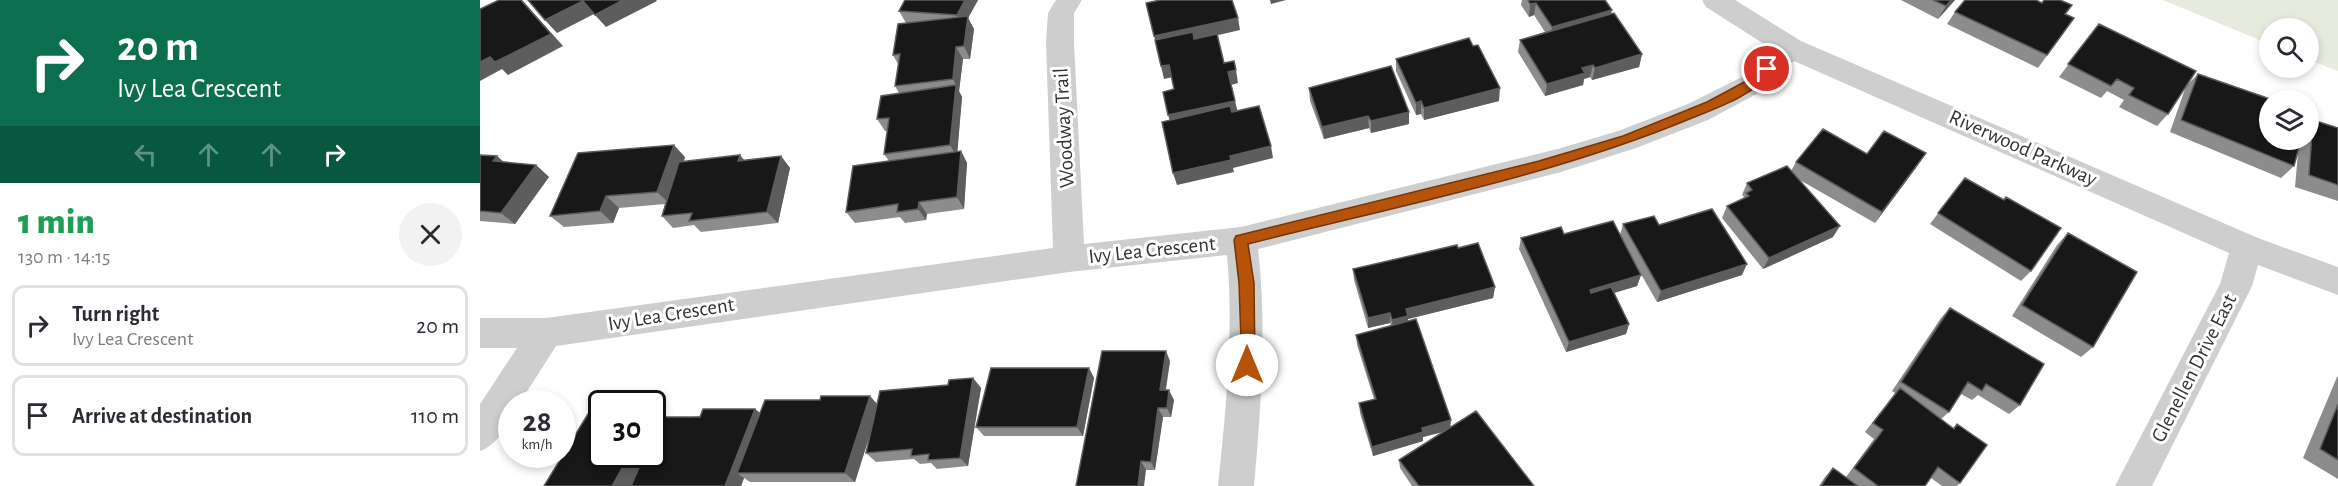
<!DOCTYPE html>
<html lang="en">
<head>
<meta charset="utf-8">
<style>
	:root { --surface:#fff; --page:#f2f2f3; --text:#2b2b33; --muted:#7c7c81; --line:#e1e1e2 }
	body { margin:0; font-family:"Alegreya Sans",sans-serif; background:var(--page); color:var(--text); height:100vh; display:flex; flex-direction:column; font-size:22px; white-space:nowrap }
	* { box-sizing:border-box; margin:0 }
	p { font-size:20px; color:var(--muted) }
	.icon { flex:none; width:33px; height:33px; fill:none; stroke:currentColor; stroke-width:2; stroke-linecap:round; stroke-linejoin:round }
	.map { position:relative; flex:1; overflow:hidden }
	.drawer { display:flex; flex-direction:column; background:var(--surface); width:480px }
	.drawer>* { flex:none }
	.top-card { background:#0b6e4f; color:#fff; overflow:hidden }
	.controls { position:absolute; left:1779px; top:18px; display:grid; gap:12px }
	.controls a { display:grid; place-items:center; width:60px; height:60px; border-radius:50%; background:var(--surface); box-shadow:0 3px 9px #0003; font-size:30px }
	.speed { position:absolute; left:18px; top:390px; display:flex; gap:12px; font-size:30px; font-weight:700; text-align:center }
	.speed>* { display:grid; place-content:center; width:78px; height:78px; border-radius:50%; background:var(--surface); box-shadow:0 3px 9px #0003; line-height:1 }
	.speed small { font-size:15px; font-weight:400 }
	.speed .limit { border:3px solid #111; border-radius:9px; background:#fff; color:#111 }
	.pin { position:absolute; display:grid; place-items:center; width:51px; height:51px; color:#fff; margin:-26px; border:3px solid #fff; border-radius:50%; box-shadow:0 2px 6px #0007 }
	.me { position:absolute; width:66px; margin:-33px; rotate:0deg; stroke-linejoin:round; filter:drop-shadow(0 0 4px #0008) }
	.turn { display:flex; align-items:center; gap:21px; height:126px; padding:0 18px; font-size:27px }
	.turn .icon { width:78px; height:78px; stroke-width:2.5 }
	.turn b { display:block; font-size:42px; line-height:51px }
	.lanes { display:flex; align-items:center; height:57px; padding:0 18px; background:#0003; justify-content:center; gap:30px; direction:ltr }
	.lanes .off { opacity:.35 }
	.round { display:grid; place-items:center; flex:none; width:63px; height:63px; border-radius:32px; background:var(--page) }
	.head { display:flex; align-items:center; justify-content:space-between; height:102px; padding:0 18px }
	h1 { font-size:36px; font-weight:800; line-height:45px; color:#1e9e55 }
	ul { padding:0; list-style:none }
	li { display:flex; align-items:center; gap:18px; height:81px; margin:0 12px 9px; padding:0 6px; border:3px solid var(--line); border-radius:12px }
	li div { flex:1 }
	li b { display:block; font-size:22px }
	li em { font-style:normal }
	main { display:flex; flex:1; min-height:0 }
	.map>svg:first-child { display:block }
	.green { fill:#e6ebdd }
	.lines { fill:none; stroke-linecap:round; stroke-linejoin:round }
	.street { fill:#cecece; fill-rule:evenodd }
	.wall { fill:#8c8c8c }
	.shaded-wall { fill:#5d5d5d }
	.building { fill:#181818; stroke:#5d5d5d; stroke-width:1.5 }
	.route { fill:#b45309; stroke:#753606; stroke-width:1.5 }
	.labels { text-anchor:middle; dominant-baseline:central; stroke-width:6; stroke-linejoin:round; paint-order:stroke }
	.street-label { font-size:21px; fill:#313131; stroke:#fff }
</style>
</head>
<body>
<main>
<section class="drawer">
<div class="top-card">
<div class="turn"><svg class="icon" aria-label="right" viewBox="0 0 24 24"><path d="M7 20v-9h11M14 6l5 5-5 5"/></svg><div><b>20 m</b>Ivy Lea Crescent</div></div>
<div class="lanes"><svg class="icon off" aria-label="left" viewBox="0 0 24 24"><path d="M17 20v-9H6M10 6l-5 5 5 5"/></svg><svg class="icon off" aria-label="ahead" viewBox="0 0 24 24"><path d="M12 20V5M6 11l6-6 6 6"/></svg><svg class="icon off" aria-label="ahead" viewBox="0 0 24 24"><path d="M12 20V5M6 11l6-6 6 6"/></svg><svg class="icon" aria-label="right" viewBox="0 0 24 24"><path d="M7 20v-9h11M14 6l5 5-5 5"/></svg></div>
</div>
<div class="head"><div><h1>1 min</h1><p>130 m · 14:15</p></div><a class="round"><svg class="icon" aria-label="close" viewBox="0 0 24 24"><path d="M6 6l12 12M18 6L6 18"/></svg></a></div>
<ul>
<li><svg class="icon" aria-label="right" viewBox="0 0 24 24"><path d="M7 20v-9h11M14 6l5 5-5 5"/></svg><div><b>Turn right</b><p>Ivy Lea Crescent</p></div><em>20 m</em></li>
<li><svg class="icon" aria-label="arrive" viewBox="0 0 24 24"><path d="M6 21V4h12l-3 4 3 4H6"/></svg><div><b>Arrive at destination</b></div><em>110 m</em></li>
</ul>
</section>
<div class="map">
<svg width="1858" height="486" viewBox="0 0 1858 486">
	<rect width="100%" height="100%" fill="#fff"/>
	<path class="green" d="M1683 0H1858V71L1829 60 1828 28H1790L1789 44Z"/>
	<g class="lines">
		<path class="street" d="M576 0H602L594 13V43L604 244 761 227 1081 148 1138 131 1208 104 1262 77 1292 49 1226 7 1222 0H1255L1321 41 1778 238 1858 267V295L1778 265 1772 286 1672 486H1635L1740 284 1749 253 1314 61 1282 91 1228 120 1156 148 1081 172 778 249C787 328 781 407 774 486H738C746 409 754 332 747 255L589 272 76 346 39 404H32C32 423 18 444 0 451V404L37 348H0V318H66L573 248 566 43 568 13Z"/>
	</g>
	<path class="wall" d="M425 0H498L488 18 494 29 490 59H483L479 91 482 97 477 152 481 151 487 163 484 209 447 214 446 220 425 223 420 217 375 223 366 212 409 161 404 154 407 131H405L397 119 419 93 415 86 418 64 413 55 426 23 419 11Z
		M1042 0H1125L1131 14 1162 54 1159 67 1112 80 1110 77 1104 79 1103 85 1065 96 1038 52 1040 40 1065 32 1054 15 1049 17 1041 5Z
		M1421 0H1475L1458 19Z
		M1562 3 1592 5 1586 14 1594 18 1558 68 1467 24 1475 12Z
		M1619 24 1688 114 1677 126 1639 107 1644 100 1627 91 1621 98 1579 77Z
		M916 59 1019 101 944 120 941 114 936 115 916 71Z
		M1718 74 1790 140H1828V123L1833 120 1858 128V201L1815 187 1818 153 1814 166 1801 178 1690 132 1706 86Z
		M829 88 929 124 891 133 889 128 844 139 830 101Z
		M1387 154 1438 165 1395 223 1318 179 1353 237 1283 269 1242 218 1247 206 1263 199 1264 197 1262 195 1267 183 1311 171 1316 162Z
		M0 155 17 156 24 162 56 165 69 177 35 224 0 221Z
		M301 156 310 168 298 223 221 232 214 225 193 228 182 216 185 204 139 208 133 223 84 227 70 216 205 157 204 161 265 160Z
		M1485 178 1524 200 1551 271 1541 281 1450 224Z
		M1143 224 1179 225 1262 275 1177 302 1150 255 1161 275 1157 286 1134 293 1149 324 1146 334 1086 352 1039 249 1041 238 1140 235Z
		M1588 233 1613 347 1601 357 1532 316 1577 245Z
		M978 248 1015 287 1013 298 928 319V321L971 427 1054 486H932L920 468 919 460 963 432 943 437V441L893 456 880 413 879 403 894 399 877 345 876 335 911 326 910 323 888 328 874 280 873 269Z
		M1470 308 1540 405 1529 414 1498 395 1492 400 1481 394 1469 412 1461 419 1473 428 1477 424 1480 483 1477 486H1462L1451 478 1445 486H1378L1366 477 1394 439 1385 432 1415 393 1412 391 1461 318Z
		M690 361 686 390 694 400 691 417H683L675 470H666L596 486Z
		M609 368 614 378 603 436H504L496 427Z
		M1858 376V479L1823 458 1857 377Z
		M493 378 501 388 488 466 457 469 451 463 440 464 434 459 396 462 386 453 390 434 375 482H270L264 478 261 486 172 416 180 421 275 409 280 413 397 404Z
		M1353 468 1378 486H1339L1345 477Z"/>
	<path class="shaded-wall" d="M42 0 83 46 28 75 22 69 0 81V62L10 57Z
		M143 0H176L177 1 126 27 115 15Z
		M485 0H498L488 18 494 29 490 59 484 46 483 28 477 15Z
		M790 0H806L791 4Z
		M1471 0H1475L1458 19 1466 6Z
		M103 1 114 14 77 33 65 20Z
		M1056 3 1054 15 1049 17 1050 4Z
		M1132 10 1129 23 1070 40 1072 27Z
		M758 18 760 30 678 49 674 36Z
		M476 47 483 59 479 91 473 79Z
		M1162 54 1159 67 1112 80 1115 68Z
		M689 65 693 77 684 79 681 66Z
		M1113 65 1110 77 1104 79 1103 85 1065 96 1067 84 1102 68Z
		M756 70 758 83 751 85 748 72Z
		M476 85 482 97 477 157 470 145Z
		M1020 88 1019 101 944 120V108Z
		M755 101 758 113 692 127 688 115Z
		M941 101V114L936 115V103Z
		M929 112V124L891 133V121Z
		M888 116 889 128 844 139 842 127Z
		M194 145 205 157 189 203 177 192Z
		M791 146 793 158 753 168 754 172 697 185 693 173 750 156Z
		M481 151 487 163 484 209 477 197Z
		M1446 153 1438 165 1395 223 1402 212Z
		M260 155 270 167 258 161Z
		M17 156 30 168 13 161Z
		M301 156 310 168 298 223 287 212Z
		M56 165 69 177 35 224 21 213Z
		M126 196 139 208 133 223 120 211Z
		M439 202 447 214 446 220 438 209Z
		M1360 226 1353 237 1283 269 1289 258Z
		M1267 264 1262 275 1177 302 1181 291Z
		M1161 275 1157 286 1107 301 1110 290Z
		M1015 287 1013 298 928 319V327L913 331 912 320 926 309Z
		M910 313V323L888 328V318Z
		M1149 324 1146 334 1086 352 1089 342Z
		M686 351 690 361 684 399 680 390Z
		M609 368 614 378 603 436 597 427Z
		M493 378 501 388 488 466 480 458Z
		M689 390 694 400 691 417 687 408Z
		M390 396 399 406 375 482 365 473Z
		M678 408 683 417 675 470 671 462Z
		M275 409 287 419 257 473 264 478 261 486H245Z
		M172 416 185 425 172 448Z
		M971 420 970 430 943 437V441L893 456 892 447 942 428Z
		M150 454H169L151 486H132Z
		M661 461 666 470 664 486H658Z"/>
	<path class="building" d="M19 0H41L71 34 15 62 10 57 0 62V9Z
		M48 0H143L115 15 103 1 65 20Z
		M425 0H485L477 15 419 11Z
		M680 0H752L758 18 674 36 666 3Z
		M1048 0H1125L1132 10 1072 27 1056 3 1050 4Z
		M1453 0H1471L1466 6Z
		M1485 0H1556L1562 3 1564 0H1580L1592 5 1585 14 1594 18 1567 55 1475 12Z
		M1134 13 1162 54 1115 68 1113 65 1102 68 1105 73 1067 84 1040 40Z
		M488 16 484 46 476 47 473 79 415 86 420 54 413 55 418 24Z
		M1619 24 1716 71 1688 114 1649 95 1654 88 1637 79 1631 86 1588 64Z
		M713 32 714 39 737 34 744 63 754 61 756 70 748 72 755 101 688 115 683 92 694 89 689 65 681 66 675 40Z
		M989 38 993 46 998 45 1020 88 944 108 941 101 936 103 916 59Z
		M911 66 929 112 891 121 888 116 842 127 829 88Z
		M1718 74 1793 100H1790V140H1821L1814 166 1701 120Z
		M476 85 470 145 404 154 409 118 397 119 401 96Z
		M750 106 752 112 779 106 791 146 750 156 751 160 693 173 682 122Z
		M1833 120 1858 128V185L1829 175Z
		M1343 129 1387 154 1404 131 1446 153 1402 212 1316 162Z
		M194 145 177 192 126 196 120 211 70 216 98 153Z
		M481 151 477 197 439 202 438 209 417 212 418 204 366 212 373 166Z
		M0 155 17 156 13 161 56 165 21 213 0 211Z
		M260 155 258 161 301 156 287 212 209 221 212 213 182 216 199 162Z
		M1307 166 1360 226 1289 258 1247 206 1269 196 1266 193 1272 190 1267 183Z
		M1485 178 1524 200 1526 197 1581 228 1551 271 1458 213Z
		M1232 209 1267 264 1181 291 1143 224 1174 216 1179 225Z
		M1133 221 1161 275 1110 290 1111 293 1131 287 1149 324 1089 342 1041 238 1081 227 1084 234Z
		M1588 233 1657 272 1613 347 1542 305Z
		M998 243 1015 287 926 309 928 316 912 320 910 313 888 318 873 269 977 245 978 248Z
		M1470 308 1564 364 1540 405 1506 384 1502 391 1488 382 1469 412 1421 382Z
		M936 319 971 420 942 428 943 432 892 447 879 403 896 399 876 335Z
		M622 351H686L680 390H689L687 408H678L671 462 661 461 658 486H596Z
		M511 368H609L597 427H496Z
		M493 378 480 458 448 460 449 454 431 456 432 449 386 453 400 391 468 385 469 380Z
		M1420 388 1474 429 1477 424 1507 445 1480 483 1458 467 1445 486H1398L1374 468 1403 430 1393 423Z
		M341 396H390L365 473H257L285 400H340Z
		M1858 404V460L1840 449Z
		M111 409 122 410V454H150L132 486H64Z
		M223 409H275L245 486H151L165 454H172V438L182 417H220Z
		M996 411 1054 486H939L919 460Z
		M1353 468 1378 486H1341Z"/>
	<path class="route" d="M1287 65 1293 69C1277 94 1239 107 1212 118 1070 177 917 206 768 244L774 283 775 365 772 370H762L759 283 754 240 756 236 1059 161 1143 136 1227 102 1268 80Z"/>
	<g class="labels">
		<g class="street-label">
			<text transform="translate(584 128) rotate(-93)">Woodway Trail</text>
			<text transform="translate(1543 148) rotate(24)">Riverwood Parkway</text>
			<text transform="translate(672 250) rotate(-6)">Ivy Lea Crescent</text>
			<text transform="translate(191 314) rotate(-9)">Ivy Lea Crescent</text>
			<text transform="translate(1714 368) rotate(-63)">Glenellen Drive East</text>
		</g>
	</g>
</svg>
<div class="controls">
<a><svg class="icon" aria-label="search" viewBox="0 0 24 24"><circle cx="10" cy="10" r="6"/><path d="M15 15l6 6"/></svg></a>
<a><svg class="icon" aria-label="layers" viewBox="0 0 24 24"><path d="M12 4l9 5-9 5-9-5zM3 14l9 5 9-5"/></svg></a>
</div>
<div class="speed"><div>28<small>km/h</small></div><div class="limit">30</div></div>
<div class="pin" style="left:1287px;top:69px;background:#d93025"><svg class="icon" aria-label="arrive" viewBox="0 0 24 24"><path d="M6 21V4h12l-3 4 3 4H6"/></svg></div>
<svg class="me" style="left:767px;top:365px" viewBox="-20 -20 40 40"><circle r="19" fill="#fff"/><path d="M0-13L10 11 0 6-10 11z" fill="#b45309"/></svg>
</div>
</main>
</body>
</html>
